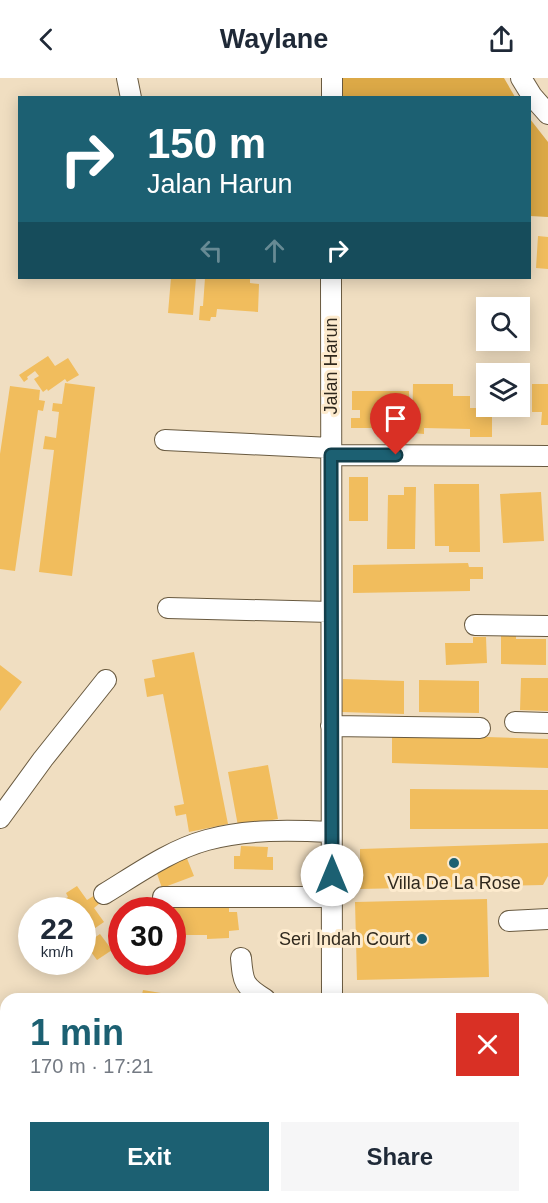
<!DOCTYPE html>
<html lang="en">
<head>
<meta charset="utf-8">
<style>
	:root { --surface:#fff; --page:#f6f6f7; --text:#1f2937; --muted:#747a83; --accent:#1c6072 }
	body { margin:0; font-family:Arial,sans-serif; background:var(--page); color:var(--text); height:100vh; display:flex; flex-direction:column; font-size:22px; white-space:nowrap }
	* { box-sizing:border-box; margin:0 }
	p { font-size:20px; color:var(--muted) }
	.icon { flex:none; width:33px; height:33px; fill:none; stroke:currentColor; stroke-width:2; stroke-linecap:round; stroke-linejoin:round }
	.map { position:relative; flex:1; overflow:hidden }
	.panel { position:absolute; left:0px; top:915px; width:549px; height:210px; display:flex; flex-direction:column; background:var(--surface); border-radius:18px 18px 0 0; box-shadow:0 3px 15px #0003 }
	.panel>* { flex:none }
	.top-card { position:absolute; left:18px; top:18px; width:513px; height:183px; border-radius:0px; box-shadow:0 3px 15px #0003; background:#1c6072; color:#fff; overflow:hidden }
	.fabs { position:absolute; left:476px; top:219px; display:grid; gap:12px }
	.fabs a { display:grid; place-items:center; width:54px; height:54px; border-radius:0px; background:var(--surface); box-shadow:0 3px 15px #0003; font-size:30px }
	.speed { position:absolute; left:18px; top:819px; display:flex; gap:12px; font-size:30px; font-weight:700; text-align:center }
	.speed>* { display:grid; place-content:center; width:78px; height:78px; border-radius:50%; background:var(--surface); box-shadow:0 3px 15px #0003; line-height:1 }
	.speed small { font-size:15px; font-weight:400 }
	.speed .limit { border:9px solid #d22; background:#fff; color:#111 }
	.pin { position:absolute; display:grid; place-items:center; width:51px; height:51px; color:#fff; margin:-62px -26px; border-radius:50% 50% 50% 0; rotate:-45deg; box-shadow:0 0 6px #0007 }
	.pin .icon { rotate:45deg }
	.me { position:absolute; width:66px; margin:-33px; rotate:0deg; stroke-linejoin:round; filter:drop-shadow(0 0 4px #0008) }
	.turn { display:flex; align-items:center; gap:21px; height:126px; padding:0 30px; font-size:27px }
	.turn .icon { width:78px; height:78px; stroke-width:2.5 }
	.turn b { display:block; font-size:42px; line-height:51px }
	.lanes { display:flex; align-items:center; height:57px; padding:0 30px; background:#0003; justify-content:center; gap:30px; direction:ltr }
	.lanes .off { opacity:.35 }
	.round { display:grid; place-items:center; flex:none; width:63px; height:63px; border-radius:0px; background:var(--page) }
	.head { display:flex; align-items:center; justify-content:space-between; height:102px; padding:0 30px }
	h1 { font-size:36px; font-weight:700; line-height:45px; color:var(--accent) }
	.cta { display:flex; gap:12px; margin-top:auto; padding:12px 30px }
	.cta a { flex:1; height:69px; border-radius:0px; background:var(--accent); color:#fff; font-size:24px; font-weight:700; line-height:69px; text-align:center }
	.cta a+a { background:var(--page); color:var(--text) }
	header { display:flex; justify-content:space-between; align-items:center; height:78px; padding:0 30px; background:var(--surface); font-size:27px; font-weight:700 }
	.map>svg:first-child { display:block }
	.forest { fill:#dca947 }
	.building { fill:#f1bd5d }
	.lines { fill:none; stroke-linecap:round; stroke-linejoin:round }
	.minor-casing { stroke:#695a40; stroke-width:22 }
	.minor { stroke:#fff; stroke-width:20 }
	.route-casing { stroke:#123e4a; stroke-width:15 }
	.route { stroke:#1c6072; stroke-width:10 }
	.poi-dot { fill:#1c6072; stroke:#fdebce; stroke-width:2 }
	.labels { text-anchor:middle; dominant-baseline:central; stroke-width:6; stroke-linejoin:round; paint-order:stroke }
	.street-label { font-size:18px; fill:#2f281d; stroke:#fdebce }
	.poi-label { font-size:18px; fill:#2f281d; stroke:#fdebce }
</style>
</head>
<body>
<header><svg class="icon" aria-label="back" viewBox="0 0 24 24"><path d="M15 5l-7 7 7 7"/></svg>Waylane<svg class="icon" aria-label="share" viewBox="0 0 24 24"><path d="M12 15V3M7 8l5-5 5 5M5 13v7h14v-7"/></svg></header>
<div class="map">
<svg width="548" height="1125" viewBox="0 0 548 1125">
	<rect width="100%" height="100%" fill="#f0dec1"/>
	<path class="forest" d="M342 0H504L515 19H343Z
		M530 41 548 64V139L530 138Z"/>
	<path class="building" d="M538 158 548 159V191L536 190Z
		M171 200H196L193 237 168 235Z
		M205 200H250V205L259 206 258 234 217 231 216 239H211L210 243 199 242 200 228H203Z
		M48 278 55 288 68 280 79 297 67 304 65 301 48 313 47 311 43 314 34 301 39 298 35 293 27 299 28 301 24 304 19 297Z
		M65 305 95 309 72 498 39 494 54 372 43 371 45 358 56 360 59 334 52 333 53 325 62 326Z
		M413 306H453V318H470V330H492V359H470V351L424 350V356L412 355Z
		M532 306H548V347H541L542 334H532Z
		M10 308 40 312 39 322 45 323 43 333 38 332 15 493 0 491V376Z
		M352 313H409L410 346H389V350H351V340H360V332H352Z
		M349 399H368V443H349Z
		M434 406H479L480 474H449V468H435Z
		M404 409H416L415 471H387L388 417H404Z
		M541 414 544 463 503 465 500 416Z
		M468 485 469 489H483V501H470V513L353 515V487Z
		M501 551H516V561H546V587L501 586Z
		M473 559H486L487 585 446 587 445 565H473Z
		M194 574 228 746 189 754 186 736 176 738 174 728 184 726 163 616 147 619 144 601 155 599 152 582Z
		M0 587 22 604 0 633Z
		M521 600H548V633L520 632Z
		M343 601 404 603V636L342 634Z
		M419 602 479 603V635L419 634Z
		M392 656 548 661V690L392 685Z
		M268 687 278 741 238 748 228 694Z
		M410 711 548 712V751H410Z
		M548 765V798L543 807 360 811V771Z
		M241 768 268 769 267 779H273V792L234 791V778H240Z
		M186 778 194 798 162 810 155 790Z
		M77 808 87 822 95 817 100 825 94 830 104 844 85 857 86 860 82 862V832H48L47 831 68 819 66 815Z
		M487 821 489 899 357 902 355 824Z
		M229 825V834H237L239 852 229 853V860L207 861V857H172V845H175L174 828Z
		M100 856 112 872 97 882 85 866Z
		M143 912 161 915V921H141Z
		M239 1119H286V1125H239Z
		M423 1119H460V1125H423Z"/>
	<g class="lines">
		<defs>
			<path id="minor" d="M127 0 131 20
				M521 0 532 18 548 36
				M332 20V0
				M331 200 332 921
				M165 362 331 370
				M331 377 548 378
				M168 530 331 534
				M475 547 548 548
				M515 644 548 645
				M331 648 480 650
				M0 740 43 681 106 602
				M104 816C137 796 170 772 207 762 247 751 290 752 331 754
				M163 819H331
				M509 843 548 841
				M241 880C243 903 243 908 265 921
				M543 982H548
				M543 1060 548 1039
				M163 1125V1119
				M330 1125V1119
				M528 1125 529 1119"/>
		</defs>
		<use href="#minor" class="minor-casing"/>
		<use href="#minor" class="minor"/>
	</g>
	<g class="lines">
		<defs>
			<path id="route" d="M332 797 331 377H396"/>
		</defs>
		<use href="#route" class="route-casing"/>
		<use href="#route" class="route"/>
	</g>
	<g class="poi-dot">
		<circle cx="454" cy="785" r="6"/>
		<circle cx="422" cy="861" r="6"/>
	</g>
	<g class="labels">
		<g class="street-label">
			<text transform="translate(331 288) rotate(-90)">Jalan Harun</text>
		</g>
		<g class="poi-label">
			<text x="454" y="805">Villa De La Rose</text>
			<text x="410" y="861" text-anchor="end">Seri Indah Court</text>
		</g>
	</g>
</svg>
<div class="fabs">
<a><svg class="icon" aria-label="search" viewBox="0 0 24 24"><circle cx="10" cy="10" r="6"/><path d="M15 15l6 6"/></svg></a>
<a><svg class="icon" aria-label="layers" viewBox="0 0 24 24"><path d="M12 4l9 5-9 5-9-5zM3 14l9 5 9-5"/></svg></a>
</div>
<div class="speed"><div>22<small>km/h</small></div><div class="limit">30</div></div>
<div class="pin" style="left:396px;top:377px;background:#d93025"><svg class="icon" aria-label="arrive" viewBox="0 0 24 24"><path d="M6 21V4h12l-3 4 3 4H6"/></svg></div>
<svg class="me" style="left:332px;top:797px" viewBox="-20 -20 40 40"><circle r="19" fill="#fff"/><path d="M0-13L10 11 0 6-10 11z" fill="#1c6072"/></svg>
<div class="top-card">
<div class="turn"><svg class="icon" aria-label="right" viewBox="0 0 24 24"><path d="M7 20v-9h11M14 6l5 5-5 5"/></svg><div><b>150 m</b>Jalan Harun</div></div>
<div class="lanes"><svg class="icon off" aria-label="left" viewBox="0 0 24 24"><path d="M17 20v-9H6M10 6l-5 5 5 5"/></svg><svg class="icon off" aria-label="ahead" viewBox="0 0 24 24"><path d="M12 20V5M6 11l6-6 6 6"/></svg><svg class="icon" aria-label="right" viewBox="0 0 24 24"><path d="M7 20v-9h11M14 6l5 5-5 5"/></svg></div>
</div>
<section class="panel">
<div class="head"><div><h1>1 min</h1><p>170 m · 17:21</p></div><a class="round" style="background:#d93025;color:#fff"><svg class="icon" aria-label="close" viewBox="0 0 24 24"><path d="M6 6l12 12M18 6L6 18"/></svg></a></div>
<div class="cta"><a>Exit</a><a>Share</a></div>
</section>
</div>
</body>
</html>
